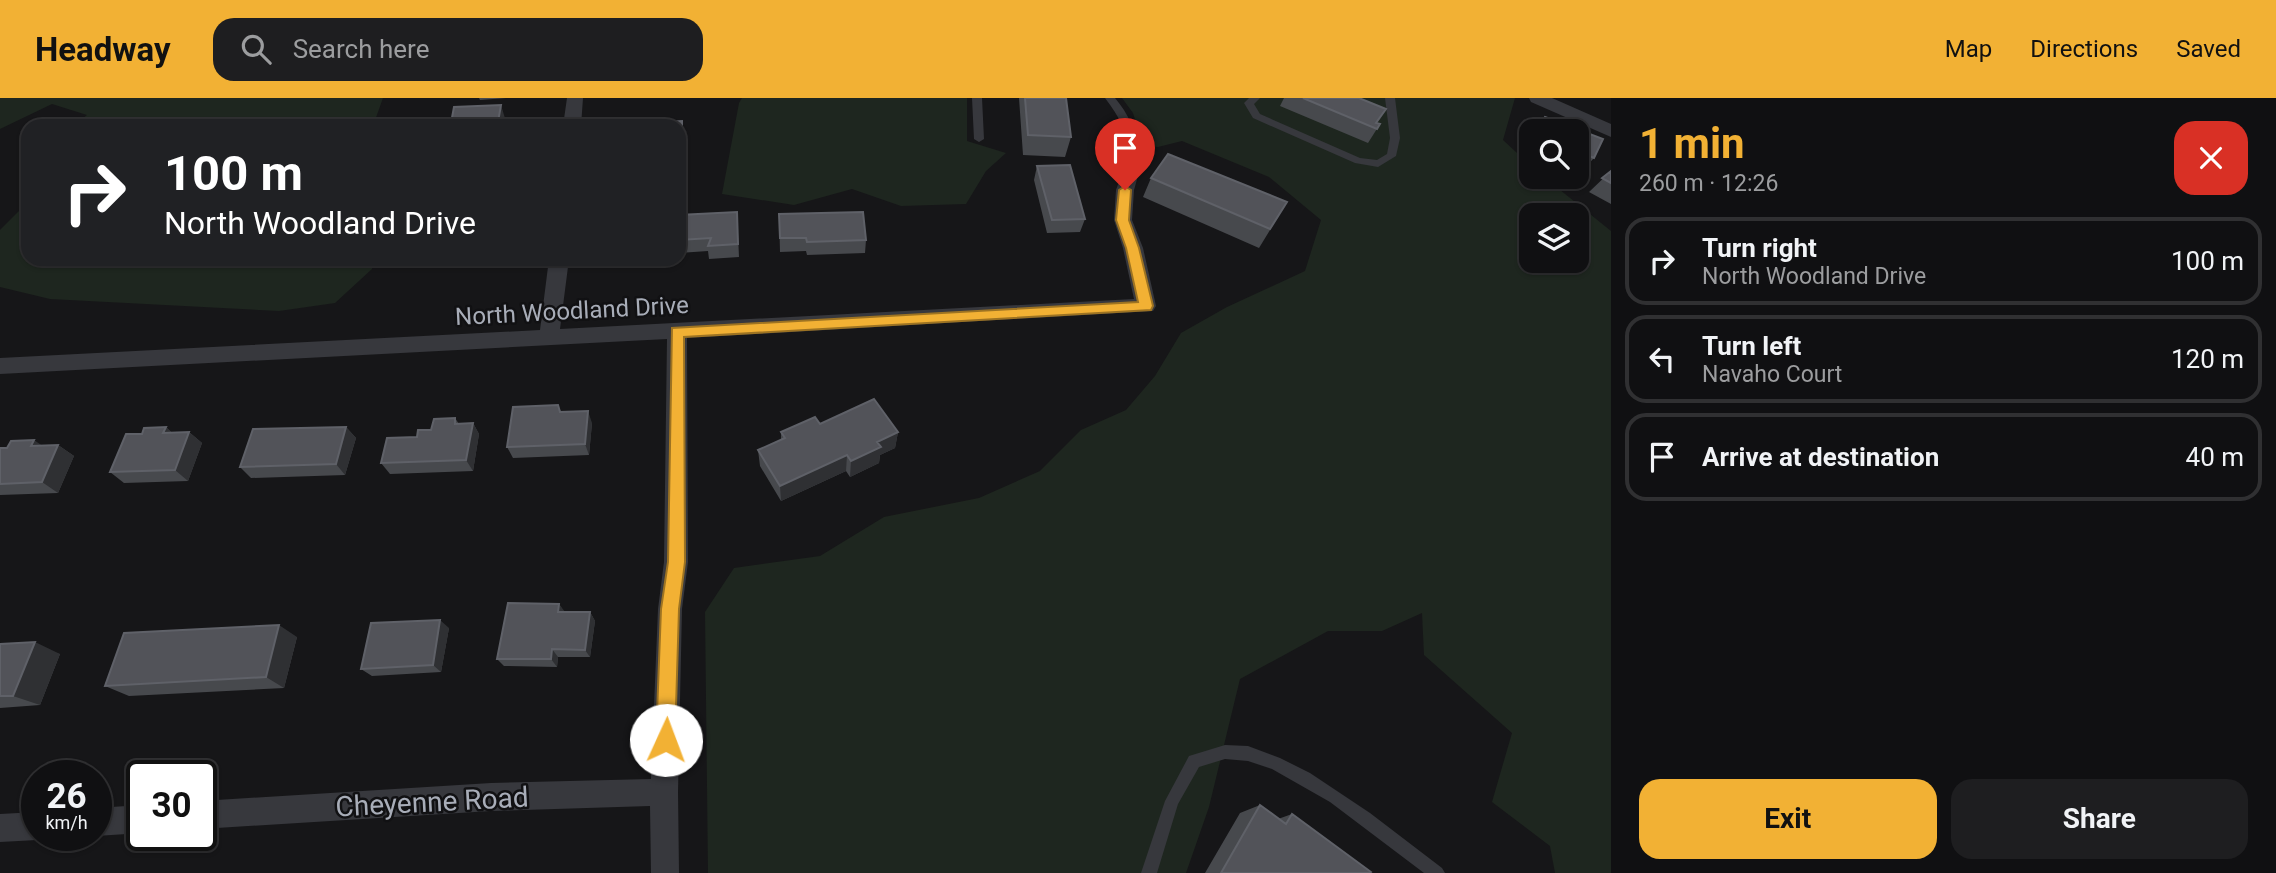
<!DOCTYPE html>
<html lang="en">
<head>
<meta charset="utf-8">
<style>
	:root { --surface:#101012; --page:#1e1e20; --text:#f1f3f6; --muted:#9c9d9f; --line:#303032; --accent:#f2b134 }
	body { margin:0; font-family:Roboto,sans-serif; background:var(--page); color:var(--text); height:100vh; display:flex; flex-direction:column; font-size:26px; white-space:nowrap }
	* { box-sizing:border-box; margin:0 }
	p { font-size:23px; color:var(--muted) }
	.icon { flex:none; width:38px; height:38px; fill:none; stroke:currentColor; stroke-width:2; stroke-linecap:round; stroke-linejoin:round }
	.map { position:relative; flex:1; overflow:hidden }
	.details { display:flex; flex-direction:column; background:var(--surface); width:665px }
	.details>* { flex:none }
	.top-card { position:absolute; left:21px; top:21px; width:665px; height:147px; border-radius:21px; box-shadow:0 2px 5px #0004,0 0 0 2px var(--line); background:#202124; color:#fff; overflow:hidden }
	.tools { position:absolute; left:1519px; top:21px; display:grid; gap:14px }
	.tools a { display:grid; place-items:center; width:70px; height:70px; border-radius:14px; background:var(--surface); box-shadow:0 2px 5px #0004,0 0 0 2px var(--line); font-size:35px }
	.speed { position:absolute; left:21px; top:662px; display:flex; gap:14px; font-size:35px; font-weight:700; text-align:center }
	.speed>* { display:grid; place-content:center; width:91px; height:91px; border-radius:50%; background:var(--surface); box-shadow:0 2px 5px #0004,0 0 0 2px var(--line); line-height:1 }
	.speed small { font-size:18px; font-weight:400 }
	.speed .limit { border:4px solid #111; border-radius:10px; background:#fff; color:#111 }
	.pin { position:absolute; display:grid; place-items:center; width:60px; height:60px; color:#fff; margin:-72px -30px; border-radius:50% 50% 50% 0; rotate:-45deg; box-shadow:0 0 7px #0007 }
	.pin .icon { rotate:45deg }
	.me { position:absolute; width:77px; margin:-38px; rotate:2deg; stroke-linejoin:round; filter:drop-shadow(0 0 5px #0008) }
	.turn { display:flex; align-items:center; gap:24px; height:147px; padding:0 28px; font-size:32px }
	.turn .icon { width:91px; height:91px; stroke-width:2.5 }
	.turn b { display:block; font-size:49px; line-height:60px }
	.round { display:grid; place-items:center; flex:none; width:74px; height:74px; border-radius:21px; background:var(--page) }
	.head { display:flex; align-items:center; justify-content:space-between; height:119px; padding:0 28px }
	h1 { font-size:42px; font-weight:700; line-height:52px; color:var(--accent) }
	.button { display:flex; gap:14px; margin-top:auto; padding:14px 28px }
	.button a { flex:1; height:80px; border-radius:21px; background:var(--accent); color:#111; font-size:28px; font-weight:700; line-height:80px; text-align:center }
	.button a+a { background:var(--page); color:var(--text) }
	ul { padding:0; list-style:none }
	li { display:flex; align-items:center; gap:21px; height:88px; margin:0 14px 10px; padding:0 14px; border:4px solid var(--line); border-radius:21px }
	li div { flex:1 }
	li b { display:block; font-size:26px }
	li em { font-style:normal }
	header { display:flex; align-items:center; gap:42px; box-sizing:border-box; height:98px; padding:0 35px; background:var(--accent); color:#111 }
	header strong { font-size:33px }
	nav { display:flex; gap:38px; margin-inline-start:auto; font-size:24px }
	.search { width:490px; height:63px; background:var(--page); display:flex; align-items:center; gap:18px; box-sizing:border-box; padding:0 24px; border-radius:21px; color:var(--muted); font-size:26px }
	main { display:flex; flex:1; min-height:0 }
	.map>svg:first-child { display:block }
	.green { fill:#1e261f; fill-rule:evenodd }
	.lines { fill:none; stroke-linecap:round; stroke-linejoin:round }
	.lane { fill:#37383d; fill-rule:evenodd }
	.street { fill:#37383d; fill-rule:evenodd }
	.wall { fill:#47494d }
	.shaded-wall { fill:#2f3033 }
	.building { fill:#525359; stroke:#5f6168; stroke-width:2 }
	.route { fill:#f2b134; stroke:#9d7322; stroke-width:2 }
	.labels { text-anchor:middle; dominant-baseline:central; stroke-width:5; stroke-linejoin:round; paint-order:stroke }
	.street-label { font-size:24px; fill:#a8adb8; stroke:#111113 }
	.near-street-label { font-size:28px; fill:#a8adb8; stroke:#111113 }
</style>
</head>
<body>
<header>
<strong>Headway</strong>
<div class="search"><svg class="icon" aria-label="search" viewBox="0 0 24 24"><circle cx="10" cy="10" r="6"/><path d="M15 15l6 6"/></svg>Search here</div>
<nav><a>Map</a><a>Directions</a><a>Saved</a></nav>
</header>
<main>
<div class="map">
<svg width="1611" height="775" viewBox="0 0 1611 775">
	<rect width="100%" height="100%" fill="#161618"/>
	<path class="green" d="M0 0H383L373 28H73L87 17 52 6 0 31Z
		M742 0H967V43L1006 55 986 73 966 106 901 108 852 91 794 107 722 96 739 5Z
		M1122 0H1515L1503 42 1531 68V79H1544L1611 133V775H1555L1550 748 1492 704 1512 635 1424 557 1422 515 1382 533H1328L1240 581 1209 709 1186 775H708L705 514 734 470 820 458 884 419 979 400 1040 373 1081 332 1126 312 1155 278 1181 235 1227 209 1305 173 1321 122 1269 79 1182 43 1158 49 1143 47 1133 15ZM1531 117H1577V163H1531Z
		M28 104V161H374L372 171 335 205 279 213 50 201 0 189V132Z"/>
	<g class="lines">
		<path class="lane" d="M972 0H982L984 41 979 44 974 41Z
			M1105 0H1115C1133 21 1143 49 1133 76L1130 77 1125 74C1130 41 1125 26 1105 0Z
			M1249 0H1260L1254 6 1260 16 1360 60 1377 62 1387 56 1390 40 1385 0H1395L1400 40 1396 58 1378 69 1355 65 1253 20 1244 5Z
			M1225 647 1248 648 1280 660 1310 675 1370 715 1442 770 1445 775H1424L1330 704 1272 671 1248 663 1225 661 1199 669 1178 706 1157 775H1141L1165 703 1189 658Z"/>
		<path class="street" d="M567 0H583L581 28H563Z
			M1529 0H1552L1611 26V39L1531 4Z
			M1130 68 1136 70 1139 74 1134 92 1132 122 1143 150 1156 208 1153 213 687 240 688 464 682 511 678 694 679 775H651L650 708 491 713 201 731V703L491 685 651 681 658 511 664 464 667 241 0 276V260L540 232 549 161H569L560 231 1134 201 1123 150 1114 122 1116 92 1124 70Z
			M142 707V735L96 738 93 737H96V710Z
			M37 714V737L47 738 37 742 0 744V716Z"/>
	</g>
	<path class="wall" d="M479 0H506L480 2Z
		M1019 0H1066L1071 39 1065 59 1023 57Z
		M1284 0H1359L1377 25 1380 26 1368 45 1280 8Z
		M454 9 507 27V28H427L451 25Z
		M1545 19 1603 41 1594 60 1581 74 1577 72V33H1533Z
		M679 28 684 37V83H679Z
		M1531 36V54L1523 51Z
		M1037 68 1085 121 1080 134 1047 135 1034 82Z
		M1611 73V106L1589 94Z
		M1151 80 1287 104 1259 150 1143 99Z
		M737 114 739 159 709 161 708 153 679 155V117Z
		M779 116 866 142 865 155 807 157 806 153 780 154Z
		M452 161H492L491 167 456 169Z
		M558 307 561 314 592 325 589 357 513 360 507 349Z
		M455 320 459 326 473 325 479 336 473 373 390 376 381 365 417 339Z
		M820 326 898 334 895 350 880 357 879 365 850 379 846 373 781 403 760 368 758 352 781 342V334Z
		M166 329 172 335 189 334 202 345 188 383 124 385 110 374 142 336Z
		M346 329 356 340 345 377 251 380 240 369Z
		M58 347 74 358 58 395 0 397V350Z
		M559 506 564 514H590L595 523 590 559H558L557 569 504 568 497 561Z
		M449 530 441 574 372 578 361 571Z
		M297 539 284 590 129 598 105 588Z
		M0 546 60 556 40 607 0 610Z
		M1260 707 1278 721 1292 716 1370 775H1205L1240 715Z"/>
	<path class="shaded-wall" d="M501 7 507 27V28H499L498 24Z
		M682 23 684 37V83L682 69Z
		M588 313 592 325 589 357 585 346Z
		M473 325 479 336 473 373 466 362Z
		M166 329 179 341 163 335Z
		M346 329 356 340 345 377 336 366Z
		M189 334 202 345 188 383 175 372Z
		M898 334 895 350 880 357 879 365 850 379 851 363 877 344Z
		M34 342 50 353 31 348Z
		M58 347 74 358 58 395 42 384Z
		M847 357 846 373 781 403 780 388Z
		M559 506 565 514H558Z
		M590 514 595 523 590 559 585 552Z
		M440 522 449 530 441 574 433 567Z
		M279 527 297 539 284 590 266 579Z
		M35 544 60 556 40 607 13 598Z
		M552 551 558 559 557 569 551 561Z"/>
	<path class="building" d="M1025 0H1066L1071 39 1028 37Z
		M1303 0H1359L1386 11 1376 25 1380 26 1377 31Z
		M501 7 498 24H492V28H427L428 27 451 25 454 9Z
		M1545 19 1603 41 1594 60 1577 53V33H1537Z
		M682 23V69H679V28H649V25Z
		M1168 56 1287 104 1270 131 1151 80Z
		M1070 67 1085 121 1052 122 1037 68Z
		M1611 73V85L1602 80Z
		M737 114 738 146 708 148 711 140 679 142V117Z
		M863 114 866 142 807 144 806 140H780L779 116Z
		M874 301 898 334 877 344 881 349 851 363 847 357 780 388 758 352 785 340 781 334 815 319 820 326Z
		M558 307 560 314 588 313 585 346 507 349 513 309Z
		M455 320V326L473 325 466 362 381 365 387 340 417 339 418 332H431L434 321Z
		M166 329 163 335 189 334 175 372 110 374 126 336H142L144 330Z
		M346 329 336 366 240 369 253 331Z
		M34 342 31 348 58 347 42 384 0 386V350H7L11 343Z
		M508 505 559 506 558 514H590L585 552 552 551 551 561H497Z
		M440 522 433 567 361 571 371 525Z
		M279 527 266 579 105 588 124 535Z
		M35 544 13 598H0V546Z
		M1260 707 1286 726 1292 716 1371 774 1370 775H1221Z"/>
	<path class="route" d="M1125 88 1131 92 1129 122 1139 150 1153 208 1151 212 684 239 685 464 679 511 675 642 672 648 666 651 659 648 656 642 661 511 668 464 672 230 1138 204 1126 150 1116 122 1119 92Z"/>
	<g class="labels">
		<g class="street-label">
			<text transform="translate(572 213) rotate(-3)">North Woodland Drive</text>
		</g>
		<g class="near-street-label">
			<text transform="translate(432 704) rotate(-3)">Cheyenne Road</text>
		</g>
	</g>
</svg>
<div class="tools">
<a><svg class="icon" aria-label="search" viewBox="0 0 24 24"><circle cx="10" cy="10" r="6"/><path d="M15 15l6 6"/></svg></a>
<a><svg class="icon" aria-label="layers" viewBox="0 0 24 24"><path d="M12 4l9 5-9 5-9-5zM3 14l9 5 9-5"/></svg></a>
</div>
<div class="speed"><div>26<small>km/h</small></div><div class="limit">30</div></div>
<div class="pin" style="left:1125px;top:92px;background:#d93025"><svg class="icon" aria-label="arrive" viewBox="0 0 24 24"><path d="M6 21V4h12l-3 4 3 4H6"/></svg></div>
<svg class="me" style="left:666px;top:642px" viewBox="-20 -20 40 40"><circle r="19" fill="#fff"/><path d="M0-13L10 11 0 6-10 11z" fill="#f2b134"/></svg>
<div class="top-card">
<div class="turn"><svg class="icon" aria-label="right" viewBox="0 0 24 24"><path d="M7 20v-9h11M14 6l5 5-5 5"/></svg><div><b>100 m</b>North Woodland Drive</div></div>
</div>
</div>
<section class="details">
<div class="head"><div><h1>1 min</h1><p>260 m · 12:26</p></div><a class="round" style="background:#d93025;color:#fff"><svg class="icon" aria-label="close" viewBox="0 0 24 24"><path d="M6 6l12 12M18 6L6 18"/></svg></a></div>
<ul>
<li><svg class="icon" aria-label="right" viewBox="0 0 24 24"><path d="M7 20v-9h11M14 6l5 5-5 5"/></svg><div><b>Turn right</b><p>North Woodland Drive</p></div><em>100 m</em></li>
<li><svg class="icon" aria-label="left" viewBox="0 0 24 24"><path d="M17 20v-9H6M10 6l-5 5 5 5"/></svg><div><b>Turn left</b><p>Navaho Court</p></div><em>120 m</em></li>
<li><svg class="icon" aria-label="arrive" viewBox="0 0 24 24"><path d="M6 21V4h12l-3 4 3 4H6"/></svg><div><b>Arrive at destination</b></div><em>40 m</em></li>
</ul>
<div class="button"><a>Exit</a><a>Share</a></div>
</section>
</main>
</body>
</html>
